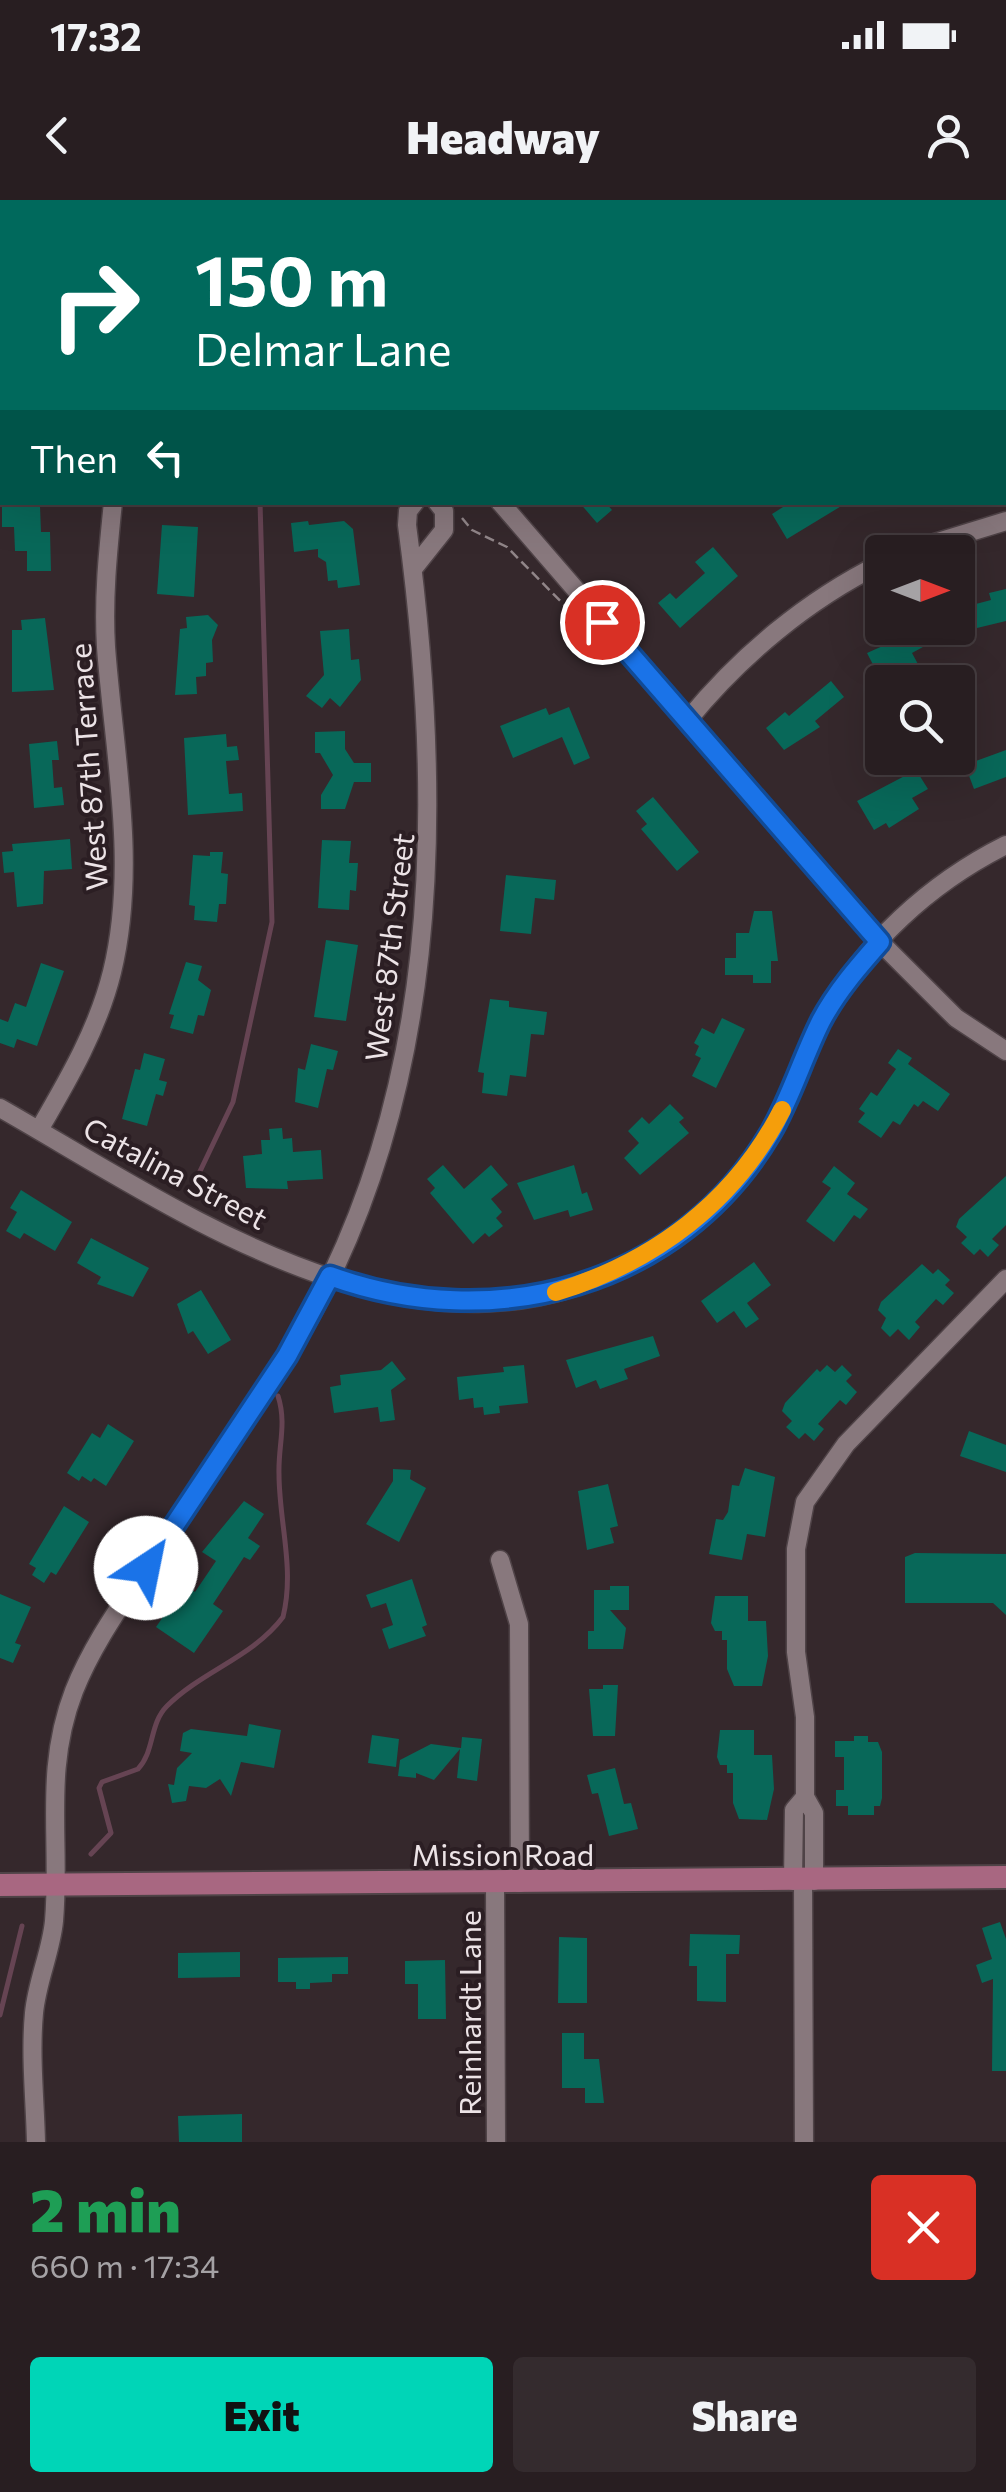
<!DOCTYPE html>
<html lang="en">
<head>
<meta charset="utf-8">
<style>
	:root { --surface:#281e21; --page:#342b2e; --text:#f1f3f6; --muted:#a5a2a5; --line:#443c3f; --accent:#00d5b7 }
	body { margin:0; font-family:Commissioner,sans-serif; background:var(--page); color:var(--text); height:100vh; display:flex; flex-direction:column; font-size:38px; white-space:nowrap }
	* { box-sizing:border-box; margin:0 }
	p { font-size:32px; color:var(--muted) }
	.icon { flex:none; width:55px; height:55px; fill:none; stroke:currentColor; stroke-width:2; stroke-linecap:round; stroke-linejoin:round }
	.map { position:relative; height:1942px; overflow:hidden }
	.drawer { display:flex; flex-direction:column; background:var(--surface); flex:1 }
	.drawer>* { flex:none }
	.banner { position:absolute; left:0px; top:0px; width:1008px; height:305px; box-shadow:0 10px 40px #0002,0 0 0 2px var(--line); background:#00695c; color:#fff; overflow:hidden }
	.needle { width:65px; rotate:90deg }
	.controls { position:absolute; left:865px; top:335px; display:grid; gap:20px }
	.controls a { display:grid; place-items:center; width:110px; height:110px; border-radius:10px; background:var(--surface); box-shadow:0 10px 40px #0002,0 0 0 2px var(--line); font-size:50px }
	.pin { position:absolute; display:grid; place-items:center; width:85px; height:85px; color:#fff; margin:-42px; border:5px solid #fff; border-radius:50%; box-shadow:0 2px 10px #0007 }
	.me { position:absolute; width:110px; margin:-55px; rotate:34deg; stroke-linejoin:round; filter:drop-shadow(0 0 8px #0008) }
	.turn { display:flex; align-items:center; gap:35px; height:210px; padding:0 30px; font-size:45px }
	.turn .icon { width:130px; height:130px; stroke-width:2.5 }
	.turn b { display:block; font-size:70px; line-height:85px }
	.then { display:flex; align-items:center; height:95px; padding:0 30px; background:#0003; gap:20px; font-size:38px }
	.round { display:grid; place-items:center; flex:none; width:105px; height:105px; border-radius:10px; background:var(--page) }
	.overview { display:flex; align-items:center; justify-content:space-between; height:170px; padding:0 30px }
	h1 { font-size:60px; font-weight:800; line-height:75px; color:#1e9e55 }
	.cta { display:flex; gap:20px; margin-top:auto; padding:20px 30px }
	.cta a { flex:1; height:115px; border-radius:10px; background:var(--accent); color:#111; font-size:40px; font-weight:800; line-height:115px; text-align:center }
	.cta a+a { background:var(--page); color:var(--text) }
	.status { display:flex; justify-content:space-between; align-items:center; height:70px; padding:0 50px; background:var(--surface); direction:ltr }
	.status svg { height:28px; fill:currentColor }
	header { display:flex; justify-content:space-between; align-items:center; height:130px; padding:0 30px; background:var(--surface); font-size:45px; font-weight:800 }
	.map>svg:first-child { display:block }
	.green { fill:#713b50 }
	.lines { fill:none; stroke-linecap:round; stroke-linejoin:round }
	.stream { stroke:#664453; stroke-width:5 }
	.building { fill:#086859 }
	.minor-casing { stroke:#4f4347; stroke-width:21 }
	.major-casing { stroke:#4f4347; stroke-width:26 }
	.path { stroke:#918689; stroke-width:2.5; stroke-dasharray:10 5; stroke-linecap:butt }
	.minor { stroke:#88787d; stroke-width:18 }
	.major { stroke:#a86781; stroke-width:22 }
	.route-casing { stroke:#114b97; stroke-width:25 }
	.route { stroke:#1a73e8; stroke-width:18 }
	.slow { stroke:#f59e0b; stroke-width:18 }
	.labels { text-anchor:middle; dominant-baseline:central; stroke-width:8; stroke-linejoin:round; paint-order:stroke }
	.street-label { font-size:30px; fill:#ece3e6; stroke:#2b1e23 }
</style>
</head>
<body>
<div class="status"><b>17:32</b><svg viewBox="0 0 49 12"><path d="M0 12V9h3v3zM5 12V6h3v6zM10 12V3h3v9zM15 12V0h3v12zM26 1h20v11H26zM47 4h2v5h-2z"/></svg></div>
<header><svg class="icon" aria-label="back" viewBox="0 0 24 24"><path d="M15 5l-7 7 7 7"/></svg>Headway<svg class="icon" aria-label="person" viewBox="0 0 24 24"><circle cx="12" cy="8" r="4"/><path d="M4 21q1-7 8-7t8 7"/></svg></header>
<div class="map">
<svg width="1006" height="1942" viewBox="0 0 1006 1942">
	<rect width="100%" height="100%" fill="#35282c"/>
	<path class="green" d="M0 0 231 2H2V231Z"/>
	<g class="lines">
		<path class="stream" d="M0 197 2 198
			M193 986 233 902 272 722 260 302
			M91 1654 111 1633 99 1588 102 1582 138 1569C155 1551 149 1524 167 1506 202 1471 253 1457 283 1417 295 1369 279 1322 279 1274 278 1246 287 1224 278 1196
			M0 1815 22 1726"/>
	</g>
	<path class="building" d="M579 302H605L612 310 597 323Z
		M791 302H848L787 339 772 314Z
		M2 306H40L41 332H50L51 371H27V351H15L14 327H2Z
		M308 321 309 325 344 321 353 329 360 385 338 388 337 380 328 381 326 362 318 357V349L294 352 291 323Z
		M162 325 198 327 194 397 157 394Z
		M713 347 738 376 680 428 658 403 670 393 676 399 705 373 695 362Z
		M1006 389V421L977 428 972 405 991 400 989 393Z
		M208 415 218 425 212 440 213 462 206 463V476L196 477 197 494 175 495 180 429 187 428 186 417Z
		M45 418 54 490 12 492V430H22L21 420Z
		M923 428H936L941 437 912 453 919 466 882 482 867 453Z
		M349 429 351 460 359 459 361 480 340 507 330 498 322 508 306 496 324 475 320 431Z
		M831 481 844 497 815 521 820 527 784 550 766 528 785 512 789 516Z
		M569 507 590 558 574 565 562 537 513 558 500 526 546 508 549 515Z
		M345 531V549L354 563H371V582H354L345 609H321V595L333 575 320 553H315V532Z
		M226 534 227 547 237 546 239 560 226 561 229 594 242 593 243 611 188 615 184 538Z
		M57 541 59 560H52L54 588 62 587 64 605 34 608 29 544Z
		M1006 550V577L974 589 965 565Z
		M916 570 928 589 912 598 919 609 889 628 886 623 874 630 857 601Z
		M653 597 699 652 677 671 641 629 647 624 636 611Z
		M70 639 72 669 44 671 43 704 17 707 14 672 4 673 2 652 13 651 12 644Z
		M322 640 351 641 349 663H358L356 691 350 690 349 710 318 708Z
		M210 652H223L221 673 228 674 226 704H219L217 722 194 720 195 706 189 705 193 655 210 656Z
		M506 675 556 680 554 700 535 698 531 734 500 731Z
		M754 711H772L778 761H771V783H753V775H725V758H736V733H749Z
		M326 740 358 745 346 821 314 817Z
		M186 762 202 766 198 780 211 790 204 816 198 815 193 834 170 828 174 815 169 814Z
		M41 763 64 771 37 846 17 839 14 848 0 843V819L8 822 15 803 26 807Z
		M490 799 509 801V807L547 812 544 835 531 834 526 877 510 875 507 896 482 893 484 873 478 872Z
		M722 818 745 829 716 888 692 876 701 858 695 855 699 846 694 843 702 828 714 834Z
		M311 844 338 851 333 870 327 869 318 908 295 902 298 868 305 870Z
		M898 849 912 858 908 864 950 894 938 911 923 901 918 907 914 904 900 925 893 921 881 938 858 922 865 913 859 909 871 892 877 896 896 869 888 863Z
		M144 853 165 859 159 880 167 882 163 896 156 894 147 926 122 919 135 869 140 870Z
		M670 904 684 918 679 922 689 933 640 975 624 958 639 943 628 931 642 917 649 924Z
		M282 928 283 939 292 938 293 952 321 950 323 979 287 981 288 989 246 988 243 956 262 954 261 940H270L269 929Z
		M443 965 464 989 491 965 508 985 491 999 502 1012 496 1018 503 1026 489 1037 485 1033 473 1044 430 993 435 988 427 979Z
		M574 965 582 994 587 992 593 1010 570 1017 568 1010 534 1020 517 983Z
		M834 966 855 983 847 994 868 1009 860 1019 854 1015 834 1042 806 1021 831 988 822 982Z
		M1006 976V1025L992 1039 999 1045 988 1057 980 1049 974 1055 961 1043 967 1037 956 1027 959 1019Z
		M21 990 72 1022 55 1051 24 1033 20 1039 6 1031 17 1012 10 1008Z
		M91 1038 149 1068 133 1097 97 1084 101 1077 77 1063Z
		M754 1062 771 1085 747 1103 759 1119 746 1128 734 1111 717 1123 701 1101Z
		M922 1064 933 1074 938 1069 950 1080 945 1085 954 1093 943 1105 936 1099 915 1122 920 1127 909 1140 898 1129 890 1137 881 1128 886 1118 878 1110 881 1102Z
		M201 1090 231 1140 208 1154 193 1131 188 1134 177 1104Z
		M653 1136 660 1156 624 1169 628 1179 600 1189 596 1180 576 1188 566 1160Z
		M392 1161 406 1179 391 1190 395 1220 380 1222 378 1207 334 1213 330 1187 341 1185 340 1175 381 1170Z
		M524 1165 528 1203 499 1206 500 1213 484 1215 483 1207 474 1208 473 1198 459 1200 457 1177 504 1172 503 1167Z
		M827 1165 835 1172 842 1165 852 1175 846 1181 857 1192 846 1205 840 1200 818 1224 824 1229 814 1241 805 1233 799 1239 786 1227 792 1221 782 1211 785 1203 817 1169 820 1172Z
		M108 1224 134 1241 106 1286 94 1278 91 1282 82 1276 79 1281 67 1273 92 1233 100 1238Z
		M969 1231 1006 1245V1272L960 1256Z
		M745 1268 775 1277 765 1337 747 1334 742 1360 709 1354 716 1319 723 1320 728 1312 732 1285 739 1286Z
		M393 1269 411 1270 410 1279 426 1288 399 1342 366 1324 393 1281Z
		M608 1284 618 1326 610 1328 614 1343 587 1350 578 1291Z
		M244 1301 264 1314 248 1338 260 1346 250 1360 244 1357 213 1404 223 1411 194 1453 156 1427 185 1385 195 1392 216 1361 202 1352Z
		M64 1306 89 1322 56 1375 51 1372 44 1383 32 1375 36 1368 29 1364Z
		M915 1353 1006 1354V1415L993 1403H905V1357Z
		M412 1379 427 1425 422 1427 426 1436 389 1449 382 1429 393 1425 386 1403 371 1408 366 1395Z
		M610 1386H629V1410H610L626 1428 623 1449H588V1431H594V1390H610Z
		M0 1394 31 1407 15 1443 21 1445 13 1463 0 1458Z
		M715 1396H748V1421H766L768 1456 762 1486H734L727 1469V1440H722V1431H715L711 1423Z
		M603 1485H618L615 1536H593L589 1489H603Z
		M249 1524 281 1530 274 1568 241 1562 231 1596 220 1579 206 1588 189 1586 186 1601 172 1603 168 1584 174 1585 177 1568 192 1553 180 1551 183 1533 191 1529 247 1536Z
		M720 1530H754V1555H772L774 1589 767 1620 739 1619 733 1603V1573H727V1565H720L717 1557Z
		M372 1535 399 1539 396 1567 368 1563Z
		M854 1536H868V1542H878L882 1552V1598L880 1606H874V1615H848V1606H836V1590H844V1557H835V1541H854Z
		M462 1537 482 1539 477 1581 457 1578 460 1549 434 1580 416 1573V1578L398 1576 400 1560 431 1544 461 1548Z
		M615 1568 624 1604 631 1603 638 1629 609 1636 598 1593 592 1594 587 1575Z
		M1000 1722 1006 1739V1871H992L993 1779 982 1783 976 1765 992 1759 982 1728Z
		M690 1734 740 1735 739 1754H726V1802L697 1801V1766H689Z
		M559 1737 587 1738V1803H558Z
		M240 1752V1777L178 1778V1753Z
		M348 1757V1774H332V1782L310 1783V1789H296V1782H278V1758Z
		M445 1760 446 1819H418V1784H405V1761Z
		M562 1833H584V1859H599L604 1903H585V1888H562Z
		M242 1914V1942H179L178 1916Z"/>
	<g class="lines">
		<defs>
			<path id="minor" d="M228 0 231 2
				M904 0V2
				M351 2 354 0
				M500 302 880 742 956 818 1006 851
				M905 352 1006 321
				M413 369 444 330V311L437 302
				M687 521C740 456 807 400 882 363
				M0 908C183 1012 415 1180 630 1063 686 1033 734 990 768 936 792 900 802 857 822 820 863 744 930 683 1006 645
				M39 930C68 880 98 829 112 772 138 665 114 555 106 447 103 398 108 351 113 302
				M500 1360 519 1424 520 1683
				M805 1597V1517L796 1452V1349L805 1302 846 1244 1006 1079
				M793 1681 794 1610 805 1597 814 1613V1681
				M803 1681 804 1942
				M495 1683 496 1942
				M36 1942C35 1900 30 1855 34 1813 37 1781 51 1752 54 1721 61 1640 43 1571 74 1491 93 1443 124 1401 152 1358 197 1291 244 1226 286 1158 443 907 445 608 407 325L408 311 415 302"/>
			<path id="major" d="M957 2 975 0
				M0 231H2
				M0 1685 1006 1677"/>
		</defs>
		<use href="#minor" class="minor-casing"/>
		<use href="#major" class="major-casing"/>
		<path class="path" d="M190 0 192 2
			M0 186 2 187
			M462 318 472 330 507 347 582 423"/>
		<use href="#minor" class="minor"/>
		<use href="#major" class="major"/>
	</g>
	<g class="lines">
		<defs>
			<path id="route" d="M146 1368 287 1156 330 1076C493 1135 679 1088 771 932 791 897 803 857 821 821 837 791 858 767 880 742L602 422"/>
		</defs>
		<use href="#route" class="route-casing"/>
		<use href="#route" class="route"/>
		<path class="slow" d="M556 1092C654 1062 735 1002 782 910"/>
	</g>
	<g class="labels">
		<g class="street-label">
			<text transform="translate(87 567) rotate(-94)">West 87th Terrace</text>
			<text transform="translate(388 747) rotate(-83)">West 87th Street</text>
			<text transform="translate(176 972) rotate(28)">Catalina Street</text>
			<text x="503" y="1653">Mission Road</text>
			<text transform="translate(468 1813) rotate(-90)">Reinhardt Lane</text>
		</g>
	</g>
</svg>
<div class="controls">
<a><svg class="needle" viewBox="-14 -14 28 28"><path d="M0-13l5 13h-10z" fill="#e53935"/><path d="M0 13l5-13h-10z" fill="#a5a2a5"/></svg></a>
<a><svg class="icon" aria-label="search" viewBox="0 0 24 24"><circle cx="10" cy="10" r="6"/><path d="M15 15l6 6"/></svg></a>
</div>
<div class="pin" style="left:602px;top:422px;background:#d93025"><svg class="icon" aria-label="arrive" viewBox="0 0 24 24"><path d="M6 21V4h12l-3 4 3 4H6"/></svg></div>
<svg class="me" style="left:146px;top:1368px" viewBox="-20 -20 40 40"><circle r="19" fill="#fff"/><path d="M0-13L10 11 0 6-10 11z" fill="#1a73e8"/></svg>
<div class="banner">
<div class="turn"><svg class="icon" aria-label="right" viewBox="0 0 24 24"><path d="M7 20v-9h11M14 6l5 5-5 5"/></svg><div><b>150 m</b>Delmar Lane</div></div>
<div class="then">Then<svg class="icon" aria-label="left" viewBox="0 0 24 24"><path d="M17 20v-9H6M10 6l-5 5 5 5"/></svg></div>
</div>
</div>
<section class="drawer">
<div class="overview"><div><h1>2 min</h1><p>660 m · 17:34</p></div><a class="round" style="background:#d93025;color:#fff"><svg class="icon" aria-label="close" viewBox="0 0 24 24"><path d="M6 6l12 12M18 6L6 18"/></svg></a></div>
<div class="cta"><a>Exit</a><a>Share</a></div>
</section>
</body>
</html>
